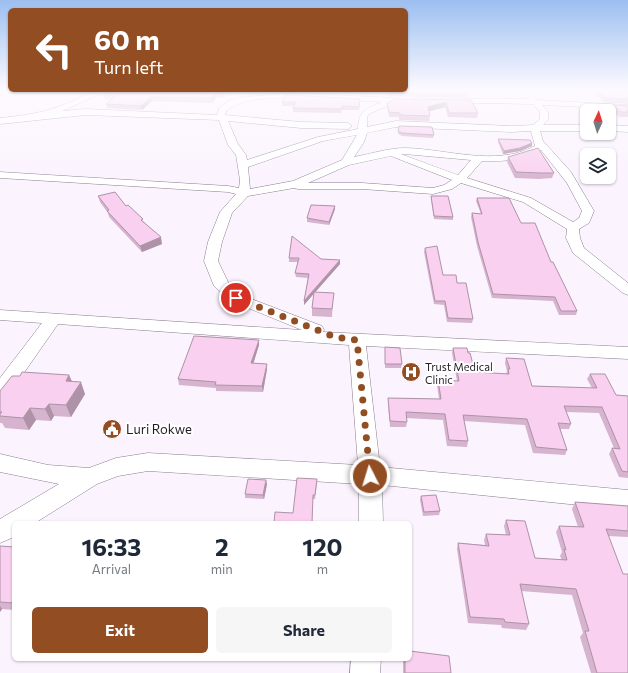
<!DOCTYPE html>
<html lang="en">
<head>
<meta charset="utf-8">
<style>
	:root { --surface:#fff; --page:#f6f6f7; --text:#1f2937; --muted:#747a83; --accent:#924e22 }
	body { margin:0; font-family:Commissioner,sans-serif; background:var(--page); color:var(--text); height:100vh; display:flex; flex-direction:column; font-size:15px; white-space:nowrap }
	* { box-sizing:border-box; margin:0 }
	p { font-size:13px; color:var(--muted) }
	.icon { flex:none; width:22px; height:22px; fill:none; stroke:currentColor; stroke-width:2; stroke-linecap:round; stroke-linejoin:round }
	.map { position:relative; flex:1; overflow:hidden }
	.sheet { position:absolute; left:12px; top:521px; width:400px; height:140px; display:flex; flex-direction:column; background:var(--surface); border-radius:6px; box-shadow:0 1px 3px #0004 }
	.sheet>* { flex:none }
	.banner { position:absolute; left:8px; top:8px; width:400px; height:84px; border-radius:6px; box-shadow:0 1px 3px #0004; background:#924e22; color:#fff; overflow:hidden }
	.needle { width:26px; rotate:4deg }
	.fabs { position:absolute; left:580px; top:104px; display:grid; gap:8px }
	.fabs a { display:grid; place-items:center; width:36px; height:36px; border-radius:6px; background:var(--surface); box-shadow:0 1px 3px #0004; font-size:20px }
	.pin { position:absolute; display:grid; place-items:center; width:34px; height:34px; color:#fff; margin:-17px; border:2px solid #fff; border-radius:50%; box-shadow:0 1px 4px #0007 }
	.me { position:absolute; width:44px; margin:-22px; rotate:355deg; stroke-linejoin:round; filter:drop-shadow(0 0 3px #0008) }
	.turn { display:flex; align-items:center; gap:14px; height:84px; padding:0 20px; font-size:18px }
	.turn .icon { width:52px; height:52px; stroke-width:2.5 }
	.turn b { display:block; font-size:28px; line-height:34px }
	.eta { display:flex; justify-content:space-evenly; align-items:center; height:68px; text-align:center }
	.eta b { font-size:24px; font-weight:700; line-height:28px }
	.action { display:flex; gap:8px; margin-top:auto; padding:8px 20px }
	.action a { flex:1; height:46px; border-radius:6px; background:var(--accent); color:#fff; font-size:16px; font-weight:700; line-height:46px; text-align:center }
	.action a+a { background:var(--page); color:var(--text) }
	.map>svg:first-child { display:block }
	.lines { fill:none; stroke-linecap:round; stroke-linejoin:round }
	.street-casing { stroke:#897d8d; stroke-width:1 }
	.street { fill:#fff; fill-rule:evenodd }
	.wall { fill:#d6b3ce }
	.shaded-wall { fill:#ae92a7 }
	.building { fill:#f9d0ef; stroke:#ae92a7 }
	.route { stroke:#924e22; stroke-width:7; stroke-dasharray:0 12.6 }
	.labels { text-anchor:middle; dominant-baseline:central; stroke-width:4; stroke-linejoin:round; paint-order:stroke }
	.poi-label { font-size:11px; fill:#211c22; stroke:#fff; text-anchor:start }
	.near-poi-label { font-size:13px; fill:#211c22; stroke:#fff; text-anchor:start }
</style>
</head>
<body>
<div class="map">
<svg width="628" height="673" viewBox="0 0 628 673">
	<rect width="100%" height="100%" fill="#fbf3fe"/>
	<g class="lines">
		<defs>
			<path id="street" d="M517 89H526L538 100 628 105V109L542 105 548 112V120L543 125H587V131H540L543 141 571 172 594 211 589 223 579 229 580 238 584 248 628 283V295L623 293 573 253 566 238 567 229 523 202 461 183 452 189 433 194 362 189H298L294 188 248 196 232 213 222 242 218 261 229 284 241 295 322 326 324 330 323 332 628 347V359L366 346 380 467 628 490V510L382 485 383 523H359V484L148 471 118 476 97 484 35 523H14V537L0 543V519L59 484 0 472V454L48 465 89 468 116 458 148 453 358 465 349 345 58 324 7 397 0 399V378L42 323 0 320V310L302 330 231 301 214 286 204 261 208 242 220 212 236 194 228 192 0 178V172L228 186 239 188 240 180 236 155 228 145 219 120 86 115 0 124V118C18 116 37 114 55 108 73 102 90 90 110 90L62 111 86 109 217 115 219 108 230 100 244 97 291 93 396 98V102L369 114 367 117V127L396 121 512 126 533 125 540 119V112L533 104 415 102 411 100 415 98 529 99ZM291 97 382 102C366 109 359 109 358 129L318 137 247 160 246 155 238 144 228 121 301 128 348 129 352 126 348 123 301 122 225 115 226 111C244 97 269 99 291 97ZM396 127 512 132 531 131 535 146C495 167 448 149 405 148 389 148 370 154 354 157L364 142 367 133ZM357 135 342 160 293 181 250 189 248 167 323 141ZM541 150 567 183 582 211 579 218 573 222 531 198 467 178 482 161C503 162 523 160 541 150ZM401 154H404L471 160 458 175ZM391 156 452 180 444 185 433 188 362 183H308L349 165Z
				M609 125 628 126V132L609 131Z
				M351 659H381L380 673H350Z"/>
		</defs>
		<use href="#street" class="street-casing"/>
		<use href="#street" class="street"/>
	</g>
	<path class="wall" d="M548 89H613L615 91H628V104L604 102 594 93 551 92Z
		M258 90H296L294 91Z
		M320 90H362L361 94 320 91Z
		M387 90H406L467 94 466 98 387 96Z
		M105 91 224 92 225 96 222 98H216L212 103 152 101 142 110 107 108 106 104 111 100 104 99 103 95 105 93Z
		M471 100 478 113 477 118 448 117 445 107 429 111 430 116 429 121 399 120V117H389L387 107V103Z
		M282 102H360L359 110H342L341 113 293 112V108L294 106H282Z
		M613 105 628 106V117H619L612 110Z
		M399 126 434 135 433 138 402 136 398 134Z
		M498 139 532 143V146L520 151 503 154 498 142Z
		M508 157 554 173 552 178 539 179 515 178 507 162Z
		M98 196 126 206 143 221 162 244 142 252 109 217 108 213 100 202Z
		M431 196 453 217V220L434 219 431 199Z
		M477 198 521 223 551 262 577 311 576 315H559L553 301 492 298 477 246 471 217 472 213 481 214 476 201Z
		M335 206V209L329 225 307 222V218Z
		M425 248 443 275 457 283 473 319 472 323 447 322 444 305 434 304 424 252Z
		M289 258 321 259 340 264 315 292 333 300 332 317 312 316V308L314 293 304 305V301L308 278 296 277 295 273 298 262H289Z
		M259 345 253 363 267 364V369L263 392 216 391V388L179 385 178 379Z
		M385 347 402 364 401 368H385Z
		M453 348 468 353 475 372 506 374 507 371 505 363 506 358 532 386 592 388 587 379 590 374 616 395 628 396V478L619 477 609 454 612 448H614L599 413 566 412 571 424 569 429H560L567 450 565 455 533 453 525 425 464 421 468 441 467 447 447 446 443 420 406 418 407 422 406 427H390L388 404V398L439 399 437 385 438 380 457 381 452 353Z
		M69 375 72 381 85 394 71 417 54 416 51 421 36 420 29 430 5 428 2 423H0V391L20 376Z
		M317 483 315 499H313L293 513Z
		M267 484 264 499 245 498V494Z
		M421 496 440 511 439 515 423 516 420 500Z
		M575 502 628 506V537L608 536 628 673H591L580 637 583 633 572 595 521 591 529 624 526 630 502 628 501 625 468 623 457 549 458 543 485 545 484 540 486 534 506 535 504 526 506 520 535 558 562 560 560 556 562 552 556 532 559 526 578 527 572 509Z
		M0 546 14 547V610L2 609 0 612Z
		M403 659H410L451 673H403Z"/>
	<path class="shaded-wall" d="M0 89H6L0 92Z
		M224 92 225 96 222 98V94Z
		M215 94 216 98 212 103 211 98Z
		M151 97 152 101 142 110 141 106Z
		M446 102 445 107 427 112 428 107Z
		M532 143V146L520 151 503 154 504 151Z
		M335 206V209L329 225V222Z
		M161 237 162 244 142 252 140 246Z
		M340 260V264L304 305V301Z
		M259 340V345L252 368 251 363Z
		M267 364V369L263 392 262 386Z
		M69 375 74 387 66 381Z
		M81 382 85 394 71 417 66 405Z
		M49 404 54 416 51 421 45 409Z
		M30 408 36 420 29 430 23 418Z
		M266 480 267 484 264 499 263 495Z
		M0 606 2 609 0 612Z"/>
	<path class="building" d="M406 89H465L467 94 388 92 387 90H406Z
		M590 89H613L615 91H628V99L605 98 595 89Z
		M106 90H187L224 92 222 94H215L211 98 151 97 141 106 106 104 116 96 103 95 108 91H105Z
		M337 90H362L361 92Z
		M285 95H291L360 99 359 107 342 106V109L293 108 295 102H282Z
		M395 99 471 100 478 113H449L446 102 428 107 430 116 400 115V113L389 112 387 103Z
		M613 105 628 106V112H621Z
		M399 126 432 127 434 135 402 133 398 131Z
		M498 139 530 140 532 143 520 148 504 151Z
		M538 148 554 173H540L516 172 508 157Z
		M115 192 126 206 128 205 143 219 141 220 161 237 140 246 107 211 109 210 98 196Z
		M431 196H448L453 217 434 216Z
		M477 198H509L521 223H535L551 262H553L577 311H561L555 297 493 294 478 242 472 213 482 214Z
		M311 205 335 206 329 222 307 218Z
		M292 236 321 259 340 260 304 301 309 274 295 273 299 258H289Z
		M437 246 443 275H456L457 283H466L473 319 448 318 445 301H435L425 248Z
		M314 292 334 293 332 309 312 308Z
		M194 336 259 340 251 363 267 364 262 386 215 385 216 382 178 379Z
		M385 347 400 348 402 364H385Z
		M453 348H467L468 353H470L475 372 509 374 508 369H510L506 358 524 359 532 386 597 388 590 374H605L616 395 628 396V472L622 471 612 448 620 449 602 407 564 406 571 424 558 423 567 450 536 447 527 419 463 415 468 441 449 440 445 414 406 412 407 422 390 421 388 398 441 399 438 380 459 381Z
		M22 372 69 375 66 381 81 382 66 405 49 404 45 409 30 408 23 418 0 416V414L2 412H0V391L12 376H20Z
		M297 478 317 479 315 495H313L312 523H274L275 512 293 513Z
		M248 479 266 480 263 495 245 494Z
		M436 495 440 511 424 512 421 496Z
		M575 502 628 506V531L606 529 623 574H628V673H597L585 631H589L576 589 520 584 529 624 505 622 504 619 470 617 458 543 489 546 486 534 510 535 506 520 525 521 535 558 567 560 564 549 566 550 559 526 584 527Z
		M0 546 14 547V603L0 602Z
		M410 556 411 572H410Z
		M410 651 449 656 451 673H405V659H410Z"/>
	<linearGradient id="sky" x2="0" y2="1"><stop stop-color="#9cbff0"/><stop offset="0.49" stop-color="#fdfaff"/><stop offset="1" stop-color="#fdfaff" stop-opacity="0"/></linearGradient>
	<rect width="628" height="183" fill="url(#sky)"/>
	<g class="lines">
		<path class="route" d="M236 298 335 337 357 340 370 476"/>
	</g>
	<defs>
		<symbol id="hospital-disc" viewBox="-11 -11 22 22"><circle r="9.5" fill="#924e22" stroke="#fff"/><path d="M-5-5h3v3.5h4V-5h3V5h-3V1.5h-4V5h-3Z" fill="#fff"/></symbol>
		<symbol id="civic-disc" viewBox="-11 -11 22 22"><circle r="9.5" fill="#924e22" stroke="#fff"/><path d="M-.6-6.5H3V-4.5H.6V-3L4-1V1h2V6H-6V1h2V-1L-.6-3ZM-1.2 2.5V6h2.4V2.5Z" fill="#fff"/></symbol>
	</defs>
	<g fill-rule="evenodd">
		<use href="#hospital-disc" x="400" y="361" width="22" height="22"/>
		<use href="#civic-disc" x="101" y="418" width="22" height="22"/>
	</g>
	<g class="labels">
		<g class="poi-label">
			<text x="425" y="366">Trust Medical<tspan x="425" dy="13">Clinic</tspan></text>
		</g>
		<g class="near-poi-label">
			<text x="126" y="429">Luri Rokwe</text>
		</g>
	</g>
</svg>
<div class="fabs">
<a><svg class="needle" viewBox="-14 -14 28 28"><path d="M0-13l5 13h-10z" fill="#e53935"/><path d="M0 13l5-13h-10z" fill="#747a83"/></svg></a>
<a><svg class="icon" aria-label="layers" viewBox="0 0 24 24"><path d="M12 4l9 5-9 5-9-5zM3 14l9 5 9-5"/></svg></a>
</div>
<div class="pin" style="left:236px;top:298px;background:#d93025"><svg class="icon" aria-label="arrive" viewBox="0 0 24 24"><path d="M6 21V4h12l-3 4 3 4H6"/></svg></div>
<svg class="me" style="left:370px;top:476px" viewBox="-20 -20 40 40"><circle r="17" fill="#924e22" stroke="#fff" stroke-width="3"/><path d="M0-11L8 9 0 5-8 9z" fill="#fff"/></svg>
<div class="banner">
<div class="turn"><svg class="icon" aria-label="left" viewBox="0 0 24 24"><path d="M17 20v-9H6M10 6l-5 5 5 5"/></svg><div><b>60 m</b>Turn left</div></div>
</div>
<section class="sheet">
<div class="eta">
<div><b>16:33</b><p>Arrival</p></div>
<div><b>2</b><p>min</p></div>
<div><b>120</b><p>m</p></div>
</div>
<div class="action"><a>Exit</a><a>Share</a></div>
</section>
</div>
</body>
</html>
